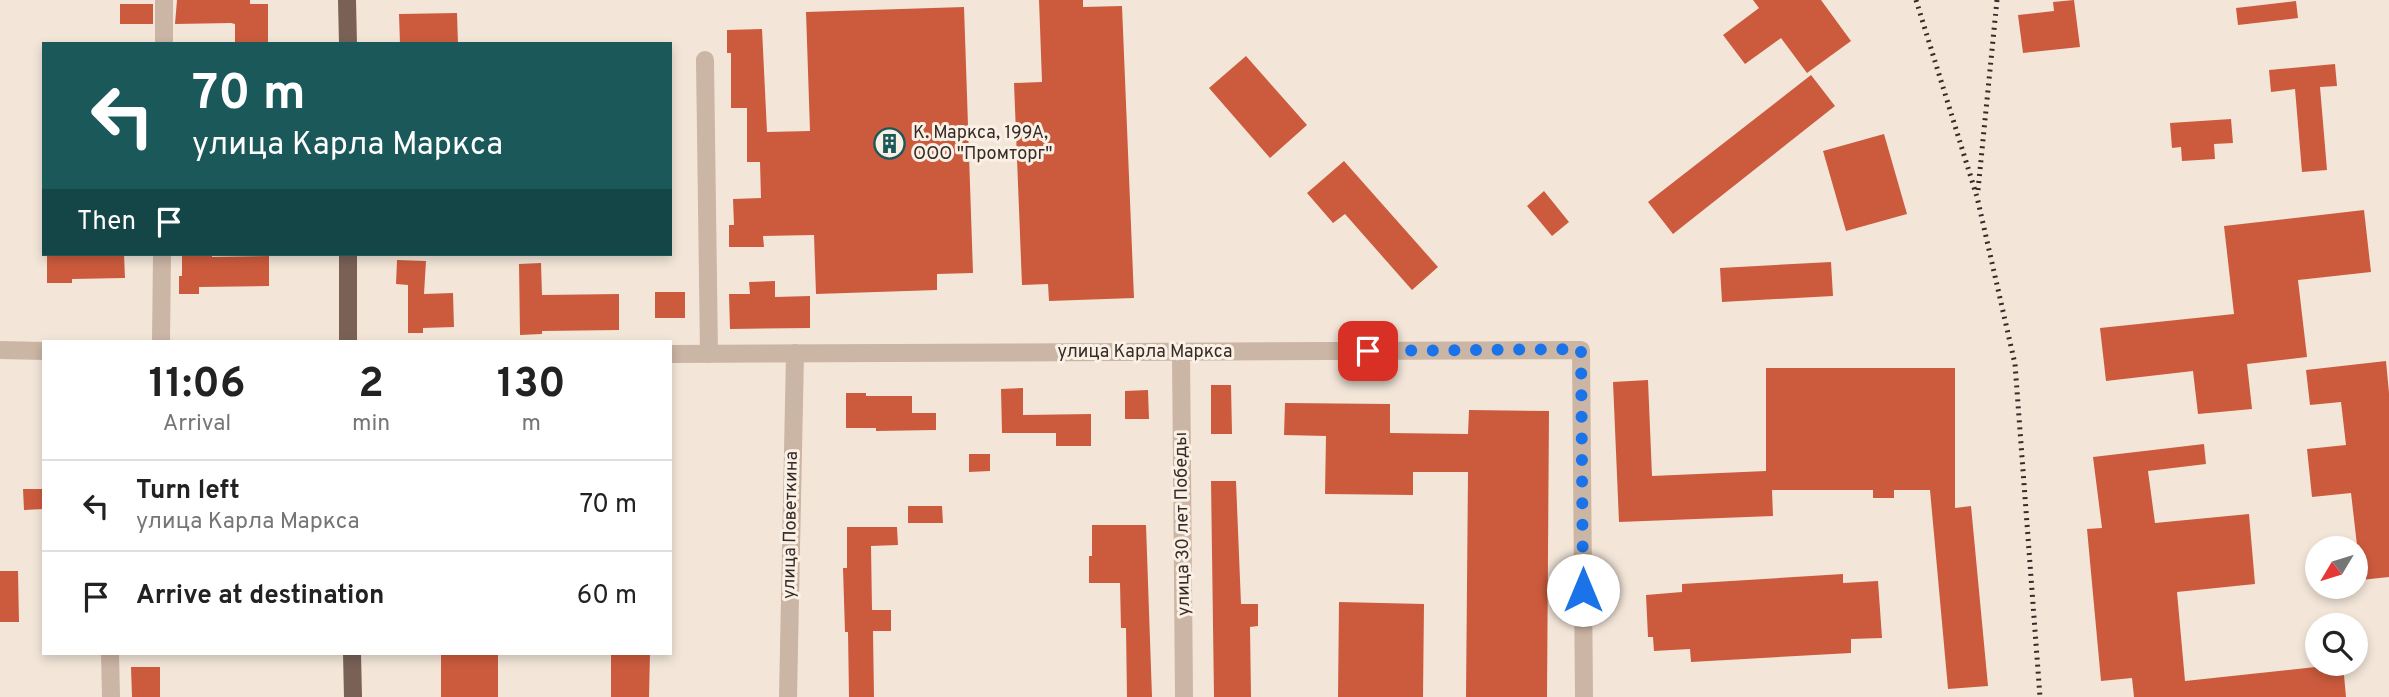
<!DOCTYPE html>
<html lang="en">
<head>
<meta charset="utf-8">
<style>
	:root { --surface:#fff; --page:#f6f6f6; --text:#222; --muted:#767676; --line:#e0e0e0 }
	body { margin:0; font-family:Overpass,sans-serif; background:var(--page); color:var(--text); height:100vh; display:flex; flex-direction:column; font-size:26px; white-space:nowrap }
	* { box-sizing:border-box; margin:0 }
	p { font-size:23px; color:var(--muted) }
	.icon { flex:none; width:38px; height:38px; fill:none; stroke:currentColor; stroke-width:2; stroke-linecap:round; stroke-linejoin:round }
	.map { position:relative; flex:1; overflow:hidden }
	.panel { position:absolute; left:42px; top:340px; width:630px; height:315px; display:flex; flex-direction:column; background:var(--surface); border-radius:0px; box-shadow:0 4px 10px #0003 }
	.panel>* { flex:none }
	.guide { position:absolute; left:42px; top:42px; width:630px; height:214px; border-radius:0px; box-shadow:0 4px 10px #0003; background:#1a585a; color:#fff; overflow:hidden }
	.needle { width:46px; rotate:232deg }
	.controls { position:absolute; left:2305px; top:536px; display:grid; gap:14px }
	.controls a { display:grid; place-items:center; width:63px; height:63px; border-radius:50%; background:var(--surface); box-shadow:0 4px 10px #0003; font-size:35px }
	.pin { position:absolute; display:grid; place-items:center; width:60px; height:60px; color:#fff; margin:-30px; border-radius:14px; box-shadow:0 4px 10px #0006 }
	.me { position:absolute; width:77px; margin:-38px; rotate:0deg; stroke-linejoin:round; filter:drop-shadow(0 0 5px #0008) }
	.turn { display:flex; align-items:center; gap:24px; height:147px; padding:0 35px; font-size:32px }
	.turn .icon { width:91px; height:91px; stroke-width:2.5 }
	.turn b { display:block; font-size:49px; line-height:60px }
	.then { display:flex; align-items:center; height:66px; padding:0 35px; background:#0003; gap:14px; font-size:26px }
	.eta { display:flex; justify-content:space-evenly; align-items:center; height:119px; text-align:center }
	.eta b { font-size:42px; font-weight:700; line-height:49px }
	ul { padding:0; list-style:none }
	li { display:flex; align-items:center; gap:21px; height:91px; padding:0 35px; border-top:2px solid var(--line) }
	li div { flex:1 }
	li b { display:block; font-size:26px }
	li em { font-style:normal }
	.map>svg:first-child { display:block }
	.building { fill:#cc5b3d }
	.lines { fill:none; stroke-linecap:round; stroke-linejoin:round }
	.minor { stroke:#cbb5a4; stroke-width:18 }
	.tertiary { stroke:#cbb5a4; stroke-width:18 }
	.primary { stroke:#796156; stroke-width:18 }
	.rail { stroke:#362b26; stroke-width:5; stroke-dasharray:2 5; stroke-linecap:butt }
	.route { stroke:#1a73e8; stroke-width:12; stroke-dasharray:0 21.6 }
	.labels { text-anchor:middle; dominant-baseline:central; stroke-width:6; stroke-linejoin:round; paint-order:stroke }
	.poi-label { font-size:18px; fill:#362b26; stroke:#faf0e5; text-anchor:start }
	.street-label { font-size:18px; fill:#362b26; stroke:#faf0e5 }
</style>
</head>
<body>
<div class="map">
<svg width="2389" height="697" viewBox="0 0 2389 697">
	<rect width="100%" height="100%" fill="#f3e6d9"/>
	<path class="building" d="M177 0H250V4H268V44H235V24L231 23 175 24Z
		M1039 0H1083V7L1122 6 1134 298 1049 301 1048 284 1022 285 1014 83 1042 82Z
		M1753 0H1821L1851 41 1807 73 1781 38 1745 64 1723 35 1759 8Z
		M2074 0 2080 47 2023 53 2018 15 2054 11 2053 2Z
		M2296 1 2298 18 2238 25 2236 8Z
		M120 4H153V24H120Z
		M964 7 973 273 937 274V290L816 294 814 235 763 236 764 247H729V225H734L733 199 761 198 760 162H747V108H731V53H727V30L762 29 767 132 810 131 806 12Z
		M457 13 458 44H400L399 14Z
		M1246 56 1307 125 1270 158 1209 88Z
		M2335 64 2337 86 2320 87 2327 170 2302 172 2295 89 2271 92 2269 70Z
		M1811 75 1835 106 1673 234 1648 202Z
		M2231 119 2233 143 2214 144 2215 159 2182 161 2181 147 2172 148 2170 123Z
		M1884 134 1907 214 1846 231 1823 151Z
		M1344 161 1438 267 1412 290 1345 214 1333 223 1307 193Z
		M1544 191 1569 222 1552 236 1527 206Z
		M2364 210 2371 272 2298 280 2307 357 2247 364 2252 409 2198 414 2193 371 2106 381 2100 328 2234 314 2224 226Z
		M47 254H124L125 278 72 279V283H47Z
		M182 254H212V257L269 256V286L199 287V294H179V276H182Z
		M397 260 426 261 424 294 453 293 454 327 423 328V333H408V285L396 284Z
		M1831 262 1833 296 1722 302 1720 268Z
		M541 263 542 295 619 294V330L542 331V334L520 335 519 264Z
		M775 281V297L810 296V328L730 329 729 294H750L749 282Z
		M655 292H685V318H655Z
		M2386 361 2389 393V577L2361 580 2351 493 2312 497 2307 449 2346 445 2341 402 2310 405 2306 370Z
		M1766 368H1955V508L1971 506 1988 686 1948 689 1930 490H1894V498H1873V490H1772L1773 516 1619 522 1613 382 1648 380 1652 476 1766 471Z
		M1211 385H1231L1232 434H1211Z
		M1023 388V415L1091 414V446H1056V433H1002L1001 389Z
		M1148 390 1149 419H1125V391Z
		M846 393H866V396H912V413H936V430L876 431V428H846Z
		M1285 403 1390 404V433L1468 434 1469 410 1549 411 1547 697H1466L1468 472H1413V495L1325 494 1326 436 1284 435Z
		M2204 444 2206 464 2148 471 2155 523 2249 514 2255 584 2177 592 2185 681 2343 664 2346 697H2134L2132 678 2101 681 2087 529 2102 528 2093 457Z
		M969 454H990V471L969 472Z
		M1211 481H1236L1241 604H1258V626L1250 627 1251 697H1214Z
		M23 489H44V509L24 510Z
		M908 506H942L943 523H908Z
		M1092 525H1146L1152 697H1127L1126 628H1121L1120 583H1089V556H1092Z
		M847 527H897L898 545 871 546 872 610H891V631H873L874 697H849L848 632H845L843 568H847Z
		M0 571H18L19 622H0Z
		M1843 574V583L1878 581 1882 638 1851 639V653L1691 662 1690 649 1654 651 1653 637H1648L1646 595 1682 592V584Z
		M1339 602 1424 604 1423 697H1338Z
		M441 653H498V697H441Z
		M611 653H650L649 697H611Z
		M131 667H160V697H132Z"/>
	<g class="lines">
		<path class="minor" d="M164 44V0
			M705 60 709 354
			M161 341 162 254
			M0 350 44 351
			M1181 352 1184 697
			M110 653 111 697
			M788 697 795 353"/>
		<path class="tertiary" d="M670 354 1581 350 1584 697"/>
		<path class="primary" d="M347 0 348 44
			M348 254V341
			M352 653 353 697"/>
		<path class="rail" d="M1916 0 1977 197 2015 364 2040 697
			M1978 190 1997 0"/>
	</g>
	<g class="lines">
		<path class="route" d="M1368 351 1581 349 1583 590"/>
	</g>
	<defs>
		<symbol id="building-ring" viewBox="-11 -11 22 22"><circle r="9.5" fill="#faf0e5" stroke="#1a585a" stroke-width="1.5"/><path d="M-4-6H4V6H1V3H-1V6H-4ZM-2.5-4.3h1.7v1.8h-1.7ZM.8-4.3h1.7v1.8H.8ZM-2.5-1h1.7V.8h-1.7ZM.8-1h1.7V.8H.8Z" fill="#1a585a"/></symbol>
	</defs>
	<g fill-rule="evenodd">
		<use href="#building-ring" x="872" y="126" width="35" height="35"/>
	</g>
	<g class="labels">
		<g class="poi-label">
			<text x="913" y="133">К. Маркса, 199А,<tspan x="913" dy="21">ООО "Промторг"</tspan></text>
		</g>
		<g class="street-label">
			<text x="1145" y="352">улица Карла Маркса</text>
			<text transform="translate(1183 524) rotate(-91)">улица 30 лет Победы</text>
			<text transform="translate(791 525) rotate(-89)">улица Поветкина</text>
		</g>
	</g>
</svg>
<div class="controls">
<a><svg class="needle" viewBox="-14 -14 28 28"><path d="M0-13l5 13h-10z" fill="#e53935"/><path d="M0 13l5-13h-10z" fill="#767676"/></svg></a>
<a><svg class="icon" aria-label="search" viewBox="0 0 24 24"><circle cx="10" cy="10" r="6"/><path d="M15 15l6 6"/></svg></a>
</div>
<div class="pin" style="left:1368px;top:351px;background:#d93025"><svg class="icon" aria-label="arrive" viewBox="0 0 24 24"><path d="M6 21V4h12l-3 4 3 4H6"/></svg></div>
<svg class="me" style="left:1583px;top:590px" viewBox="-20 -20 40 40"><circle r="19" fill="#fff"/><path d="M0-13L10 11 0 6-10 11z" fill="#1a73e8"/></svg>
<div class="guide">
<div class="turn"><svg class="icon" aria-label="left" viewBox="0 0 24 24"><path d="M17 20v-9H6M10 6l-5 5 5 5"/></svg><div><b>70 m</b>улица Карла Маркса</div></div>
<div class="then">Then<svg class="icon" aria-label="arrive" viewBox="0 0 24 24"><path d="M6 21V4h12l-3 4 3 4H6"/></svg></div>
</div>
<section class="panel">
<div class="eta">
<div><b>11:06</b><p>Arrival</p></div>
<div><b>2</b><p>min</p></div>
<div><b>130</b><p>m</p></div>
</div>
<ul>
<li><svg class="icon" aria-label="left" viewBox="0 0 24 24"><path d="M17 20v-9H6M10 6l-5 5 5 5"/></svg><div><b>Turn left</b><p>улица Карла Маркса</p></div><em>70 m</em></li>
<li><svg class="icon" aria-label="arrive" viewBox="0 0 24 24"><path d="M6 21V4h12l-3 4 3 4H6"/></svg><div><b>Arrive at destination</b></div><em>60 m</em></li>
</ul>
</section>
</div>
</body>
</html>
